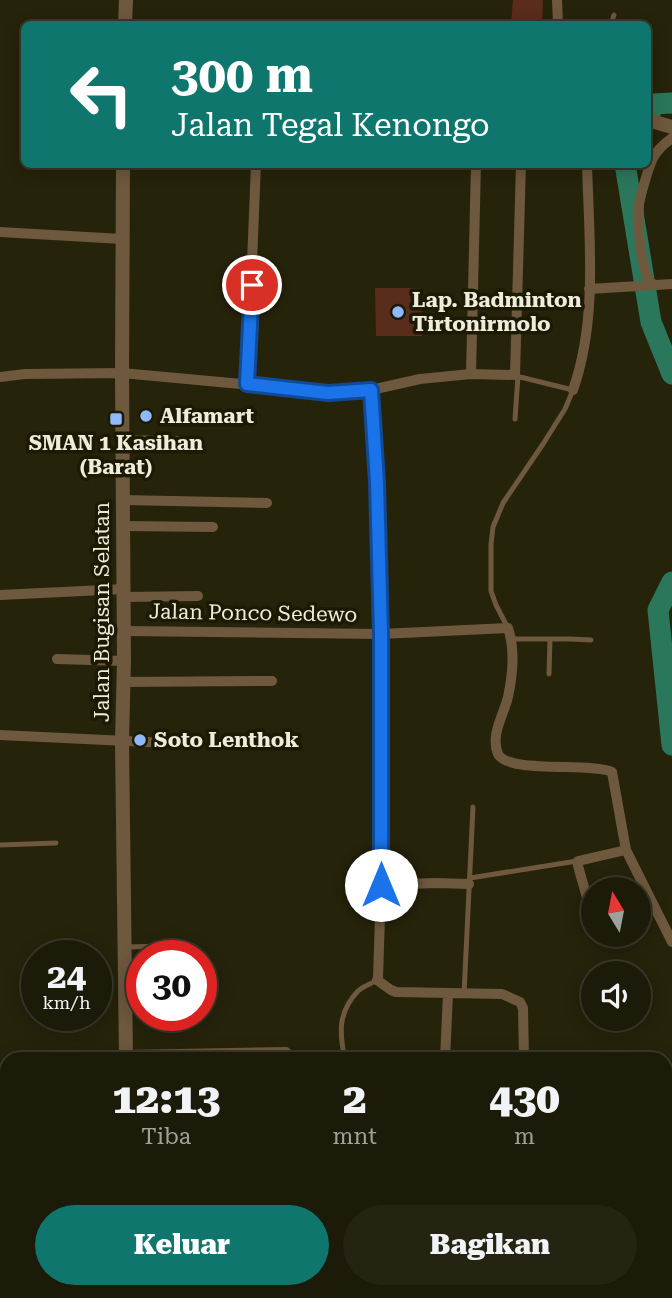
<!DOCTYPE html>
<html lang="id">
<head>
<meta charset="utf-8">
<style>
	:root { --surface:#1c1a08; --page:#252312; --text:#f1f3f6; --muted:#a0a19c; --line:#3a3829; --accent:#0f766e }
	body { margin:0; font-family:"Roboto Serif",serif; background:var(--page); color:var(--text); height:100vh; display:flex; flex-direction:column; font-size:26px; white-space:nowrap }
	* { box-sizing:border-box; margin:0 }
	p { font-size:23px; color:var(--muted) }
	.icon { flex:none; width:38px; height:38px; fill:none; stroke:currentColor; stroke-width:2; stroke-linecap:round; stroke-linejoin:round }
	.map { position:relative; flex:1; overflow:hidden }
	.drawer { position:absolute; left:0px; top:1052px; width:672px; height:247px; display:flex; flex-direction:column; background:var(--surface); border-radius:21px 21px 0 0; box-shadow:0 4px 18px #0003,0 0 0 2px var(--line) }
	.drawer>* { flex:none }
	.top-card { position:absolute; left:21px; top:21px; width:630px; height:147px; border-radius:10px; box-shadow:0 4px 18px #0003,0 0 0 2px var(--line); background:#0f766e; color:#fff; overflow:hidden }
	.needle { width:46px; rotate:350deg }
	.fabs { position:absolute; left:581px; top:877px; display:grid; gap:14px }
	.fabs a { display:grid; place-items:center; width:70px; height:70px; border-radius:50%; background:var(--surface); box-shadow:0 4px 18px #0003,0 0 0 2px var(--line); font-size:35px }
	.speed { position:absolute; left:21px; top:940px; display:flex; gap:14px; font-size:35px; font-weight:700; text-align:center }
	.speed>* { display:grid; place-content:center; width:91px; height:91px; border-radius:50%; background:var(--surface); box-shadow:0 4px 18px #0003,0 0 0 2px var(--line); line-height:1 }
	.speed small { font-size:18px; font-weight:400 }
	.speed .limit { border:10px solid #d22; background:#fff; color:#111 }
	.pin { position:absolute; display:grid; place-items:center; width:60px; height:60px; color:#fff; margin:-30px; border:4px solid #fff; border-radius:50%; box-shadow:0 2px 7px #0007 }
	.me { position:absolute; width:77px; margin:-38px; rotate:0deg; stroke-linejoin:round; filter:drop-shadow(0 0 5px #0008) }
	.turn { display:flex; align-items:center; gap:24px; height:147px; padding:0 35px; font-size:32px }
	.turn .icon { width:91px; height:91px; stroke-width:2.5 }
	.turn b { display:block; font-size:49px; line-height:60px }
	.eta { display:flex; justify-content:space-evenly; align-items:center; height:119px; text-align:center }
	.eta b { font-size:42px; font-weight:800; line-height:49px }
	.cta { display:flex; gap:14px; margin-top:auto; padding:14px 35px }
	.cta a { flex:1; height:80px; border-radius:42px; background:var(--accent); color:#fff; font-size:28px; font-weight:800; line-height:80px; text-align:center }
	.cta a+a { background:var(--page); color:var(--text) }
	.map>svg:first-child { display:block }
	.green { fill:#5a2c1b }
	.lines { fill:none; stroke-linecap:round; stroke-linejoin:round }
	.river { stroke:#2b775c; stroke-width:21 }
	.service { stroke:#6e583e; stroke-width:5 }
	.minor { stroke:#6e583e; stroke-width:10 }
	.tertiary { stroke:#6e583e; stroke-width:14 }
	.route-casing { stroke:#114b97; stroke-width:18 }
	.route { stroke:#1a73e8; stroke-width:12 }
	.poi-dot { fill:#90b8fd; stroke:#1c1a03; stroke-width:2.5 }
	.labels { text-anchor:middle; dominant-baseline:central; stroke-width:7; stroke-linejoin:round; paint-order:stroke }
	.poi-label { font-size:21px; font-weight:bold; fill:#edecdd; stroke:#1c1a03; text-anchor:start }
	.street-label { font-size:21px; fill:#edecdd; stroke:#1c1a03 }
</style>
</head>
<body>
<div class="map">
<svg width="672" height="1298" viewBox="0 0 672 1298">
	<rect width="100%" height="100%" fill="#26230b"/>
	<path class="green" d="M513 0H543L542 24H511Z
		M375 288H421L422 336H376Z"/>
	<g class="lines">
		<path class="river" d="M648 117 654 104 672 103
			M625 164 651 322 672 374
			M672 582 658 610 672 745"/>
		<path class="service" d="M611 24 614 15
			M427 164 476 167
			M515 419 518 376
			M508 628 496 605 491 591V544L493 527 503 503 543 444 565 409 573 390 516 376
			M512 639H550L549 674
			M550 639H570L591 640
			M0 845 56 843
			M470 878 577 861
			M127 947 165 946
			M464 994 473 807
			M345 1059C339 1033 338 1012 358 991 363 986 371 984 377 980
			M665 1116 672 1115
			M433 1292 434 1298"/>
		<path class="minor" d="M557 0 558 24
			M0 232 122 239
			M655 285 649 282C640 259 638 230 639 205 640 196 649 166 653 158 657 150 665 143 672 138
			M589 289 672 284
			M471 374 476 164
			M0 377 25 374 122 373 328 392 371 390 420 379 471 374 515 375 521 164
			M247 384 256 164
			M371 390 377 483 381 634V885L378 978 377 980 391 990 396 992 502 994 520 1002 523 1008 524 1059
			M573 390C598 319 589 239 587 164
			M122 440 179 441
			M123 500 267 503
			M123 526 213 527
			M0 595 124 589
			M124 597 198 596
			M124 631 381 634 508 628C515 649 513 674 508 697 504 714 490 735 498 754 508 774 591 762 612 772L626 850 672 942
			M57 659 124 661
			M124 682 272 681
			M0 735 169 743
			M381 885 436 883 469 884
			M593 919 578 866V861L626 850
			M126 1055 286 1052
			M445 1059 448 994
			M665 1280H672
			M582 1292 583 1298"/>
		<path class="tertiary" d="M125 24 126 0
			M648 120 672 127
			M123 164 122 373 124 661 122 742 126 1059
			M130 1292V1298"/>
	</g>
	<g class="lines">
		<defs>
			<path id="route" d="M252 285 247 384 328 393 371 390 377 482 381 634V885"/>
		</defs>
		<use href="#route" class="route-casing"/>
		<use href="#route" class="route"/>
	</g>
	<g class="poi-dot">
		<circle cx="398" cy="312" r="7"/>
		<circle cx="146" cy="416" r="7"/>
		<rect x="109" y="412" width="14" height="14" rx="3.5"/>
		<circle cx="140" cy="740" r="7"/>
	</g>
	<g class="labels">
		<g class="poi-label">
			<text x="412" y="300">Lap. Badminton<tspan x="412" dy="24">Tirtonirmolo</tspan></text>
			<text x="160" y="416">Alfamart</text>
			<text x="116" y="443" text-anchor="middle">SMAN 1 Kasihan<tspan x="116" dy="24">(Barat)</tspan></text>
			<text x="154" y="740">Soto Lenthok</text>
		</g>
		<g class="street-label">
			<text transform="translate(102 612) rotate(-90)">Jalan Bugisan Selatan</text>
			<text transform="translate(253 613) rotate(1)">Jalan Ponco Sedewo</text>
		</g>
	</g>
</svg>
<div class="fabs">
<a><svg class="needle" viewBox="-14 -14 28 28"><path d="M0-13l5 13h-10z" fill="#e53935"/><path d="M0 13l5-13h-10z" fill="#a0a19c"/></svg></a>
<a><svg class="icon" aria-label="sound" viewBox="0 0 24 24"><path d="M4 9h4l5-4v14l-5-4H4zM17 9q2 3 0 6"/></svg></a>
</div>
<div class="speed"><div>24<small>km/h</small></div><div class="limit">30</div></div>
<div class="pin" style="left:252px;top:285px;background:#d93025"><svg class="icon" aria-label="arrive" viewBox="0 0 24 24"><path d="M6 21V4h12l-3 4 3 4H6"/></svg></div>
<svg class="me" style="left:381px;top:885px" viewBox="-20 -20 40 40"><circle r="19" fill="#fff"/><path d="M0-13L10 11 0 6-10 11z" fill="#1a73e8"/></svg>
<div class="top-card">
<div class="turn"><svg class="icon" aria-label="left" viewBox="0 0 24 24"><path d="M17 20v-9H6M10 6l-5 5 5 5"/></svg><div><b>300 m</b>Jalan Tegal Kenongo</div></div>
</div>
<section class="drawer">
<div class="eta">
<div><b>12:13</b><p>Tiba</p></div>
<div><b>2</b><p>mnt</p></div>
<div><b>430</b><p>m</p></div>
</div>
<div class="cta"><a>Keluar</a><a>Bagikan</a></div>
</section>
</div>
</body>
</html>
